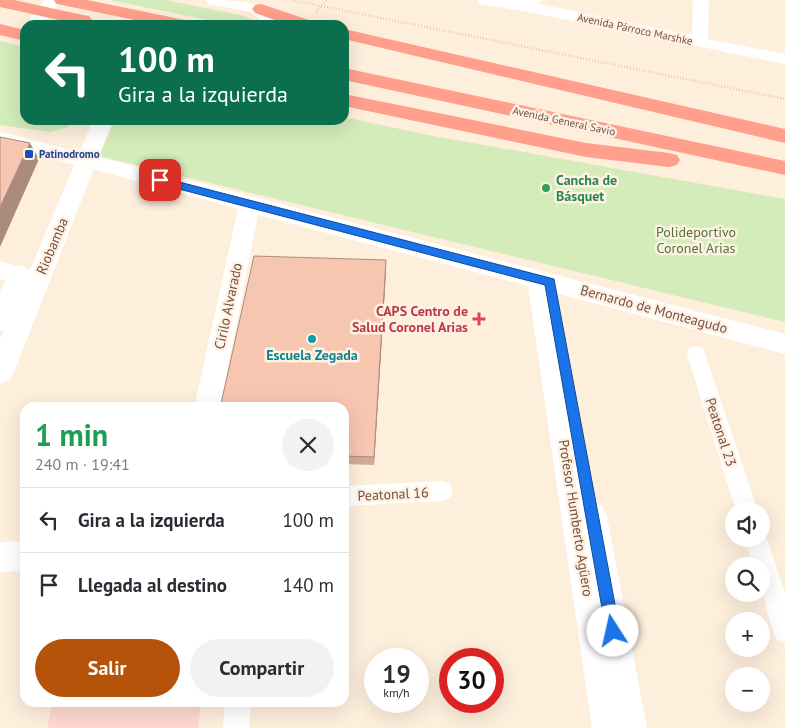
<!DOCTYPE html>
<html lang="es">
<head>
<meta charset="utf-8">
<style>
	:root { --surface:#fff; --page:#f2f2f3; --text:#2b2b33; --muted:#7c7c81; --line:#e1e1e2; --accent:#b45309 }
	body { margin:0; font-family:"PT Sans",sans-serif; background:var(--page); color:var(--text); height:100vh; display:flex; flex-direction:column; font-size:19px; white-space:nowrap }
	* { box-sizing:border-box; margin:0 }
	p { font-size:16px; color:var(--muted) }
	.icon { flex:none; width:28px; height:28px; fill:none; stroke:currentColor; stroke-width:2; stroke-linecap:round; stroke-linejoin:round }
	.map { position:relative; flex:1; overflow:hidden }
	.panel { position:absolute; left:20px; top:402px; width:329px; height:305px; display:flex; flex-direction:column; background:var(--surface); border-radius:15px; box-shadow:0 5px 20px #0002 }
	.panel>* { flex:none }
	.top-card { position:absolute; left:20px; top:20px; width:329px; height:105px; border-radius:15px; box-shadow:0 5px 20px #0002; background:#0b6e4f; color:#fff; overflow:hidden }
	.controls { position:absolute; left:725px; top:502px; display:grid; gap:10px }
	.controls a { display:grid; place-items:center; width:45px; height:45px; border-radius:50%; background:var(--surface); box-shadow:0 5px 20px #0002; font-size:25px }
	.speed { position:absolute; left:364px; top:648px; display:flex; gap:10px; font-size:25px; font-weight:700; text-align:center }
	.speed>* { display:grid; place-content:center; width:65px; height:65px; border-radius:50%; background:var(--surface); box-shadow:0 5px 20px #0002; line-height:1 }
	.speed small { font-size:12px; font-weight:400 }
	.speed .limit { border:8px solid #d22; background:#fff; color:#111 }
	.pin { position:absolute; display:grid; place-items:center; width:42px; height:42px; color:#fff; margin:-21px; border-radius:10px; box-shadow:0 2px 8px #0006 }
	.me { position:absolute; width:55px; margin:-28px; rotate:350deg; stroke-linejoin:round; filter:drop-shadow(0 0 4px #0008) }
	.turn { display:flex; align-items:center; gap:18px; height:105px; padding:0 15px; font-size:22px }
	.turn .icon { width:65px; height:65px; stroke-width:2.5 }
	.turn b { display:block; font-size:35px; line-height:42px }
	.round { display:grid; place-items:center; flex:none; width:52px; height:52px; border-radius:26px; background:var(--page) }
	.head { display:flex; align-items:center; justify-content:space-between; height:85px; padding:0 15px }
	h1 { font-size:30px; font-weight:700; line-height:38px; color:#1e9e55 }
	.primary-button { display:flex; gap:10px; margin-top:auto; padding:10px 15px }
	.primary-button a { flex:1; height:58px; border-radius:30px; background:var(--accent); color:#fff; font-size:20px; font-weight:700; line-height:58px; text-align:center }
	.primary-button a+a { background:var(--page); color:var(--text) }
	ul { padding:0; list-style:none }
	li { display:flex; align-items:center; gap:15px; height:65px; padding:0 15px; border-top:1px solid var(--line) }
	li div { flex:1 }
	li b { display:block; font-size:19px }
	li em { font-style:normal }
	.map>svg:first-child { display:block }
	.commercial { fill:#ffd9cf }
	.green { fill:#d3ecba }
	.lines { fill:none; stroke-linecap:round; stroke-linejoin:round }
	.path { stroke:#daa995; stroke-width:2.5; stroke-dasharray:0.5 2.5; stroke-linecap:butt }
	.pedestrian { fill:#fff; fill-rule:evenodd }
	.minor { fill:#fff; fill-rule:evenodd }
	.tertiary { fill:#fff; fill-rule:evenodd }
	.secondary { fill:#fff; fill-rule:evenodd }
	.motorway { fill:#ff9f8c; fill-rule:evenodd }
	.wall { fill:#d4aa98 }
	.shaded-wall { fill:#ac8b7c }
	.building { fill:#f6c6b1; stroke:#ac8b7c }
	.route { fill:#1a73e8; stroke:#114b97 }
	.transit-dot { fill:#1a4fb4; stroke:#fff2e4; stroke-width:2 }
	.leisure-dot { fill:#2e9e5b; stroke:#fff2e4; stroke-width:2 }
	.health-dot { fill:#e0444e; stroke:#fff2e4; stroke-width:2 }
	.culture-dot { fill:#0f9aa8; stroke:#fff2e4; stroke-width:2 }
	.labels { text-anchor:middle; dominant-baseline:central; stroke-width:5; stroke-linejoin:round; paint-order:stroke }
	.far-street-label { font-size:11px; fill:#755043; stroke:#fff2e4 }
	.far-transit-label { font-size:11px; font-weight:bold; fill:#164399; stroke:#fff2e4; text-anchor:start }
	.leisure-label { font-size:14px; font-weight:bold; fill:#27864d; stroke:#fff2e4; text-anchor:start }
	.park-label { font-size:14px; fill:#517638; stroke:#fff2e4 }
	.street-label { font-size:14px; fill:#755043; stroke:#fff2e4 }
	.health-label { font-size:14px; font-weight:bold; fill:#be3a42; stroke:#fff2e4; text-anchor:end }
	.culture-label { font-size:14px; font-weight:bold; fill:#0d838f; stroke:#fff2e4 }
</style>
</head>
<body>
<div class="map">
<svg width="785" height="728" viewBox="0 0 785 728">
	<rect width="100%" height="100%" fill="#feeedc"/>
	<path class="commercial" d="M53 703V702L201 703 198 728H47Z"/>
	<path class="green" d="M109 0H166L245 16 262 25H233Z
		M0 41 25 47V120H71L68 127 51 132 0 125Z
		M344 117 428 135 785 199V322L99 156 115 120H344Z"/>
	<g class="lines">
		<path class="path" d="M292 0 785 99
			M316 12 326 0"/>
		<path class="pedestrian" d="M696 346 703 348 705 354 758 511H736L687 354 689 348Z
			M442 481 450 484 453 491 450 498 442 501 344 506V486Z
			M761 530 767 539 785 593V642L776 639C767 614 761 592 761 566H753L745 539H761Z
			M225 702H251L249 728H223Z"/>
		<path class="minor" d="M516 0H532L534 3 692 35 693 0H709L708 39 785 54V64L528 12 523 10Z
			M88 154 785 334V354L552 292 588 503 592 502 602 506 607 516 647 728H592L528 286 258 215 220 408H194L238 209 81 166 78 161 81 156Z
			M0 261 28 269 31 275 28 281 20 284 0 279Z
			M25 541V571L0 572V542Z"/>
		<path class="tertiary" d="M0 132 96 156 99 161 96 166 88 168 0 146Z"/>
		<path class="secondary" d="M45 0H63L49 14 46 25H28L32 12Z
			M206 0C238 0 264 0 285 25H267L251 12 208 4Z
			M477 0H542L534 11 528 12 485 5 479 4Z
			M93 120H113L14 372 10 380 0 384V339L4 330 0 332V292L11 268 20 265 30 270Z"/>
		<path class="motorway" d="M0 0H14L83 15 89 16 92 20 89 24 82 25 0 7Z
			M54 0H87L185 20 191 21 194 25H159L62 5 56 4Z
			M261 4 312 21 315 25H289L255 13 252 9 255 5Z
			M0 24 25 30V41L0 35Z
			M344 29 785 129V143L344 39Z
			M344 68 785 161V175L344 80Z
			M344 94 586 143 669 153 677 155 680 160 677 165 669 167 586 157 344 106Z"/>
	</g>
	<path class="wall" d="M386 260V271L374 465 344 464V408Z"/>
	<path class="shaded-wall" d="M30 143 39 159 0 247V207Z
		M386 260V271L374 465V457Z"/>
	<path class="building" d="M0 137 30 143 0 207Z
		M254 256 386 260 374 457 344 456V408H220Z"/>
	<path class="route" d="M160 177 554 279 620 631 618 636 613 638 608 636 606 631 545 285 156 183V178Z"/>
	<rect class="transit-dot" x="24" y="149" width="10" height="10" rx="2.5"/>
	<circle class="leisure-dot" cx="546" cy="188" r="5"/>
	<path class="health-dot" d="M476.5 311.5h5v5h5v5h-5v5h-5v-5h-5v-5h5z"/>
	<circle class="culture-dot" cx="312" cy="339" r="5"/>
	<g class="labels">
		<g class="far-street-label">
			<text transform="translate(635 29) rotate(12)">Avenida Párroco Marshke</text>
			<text transform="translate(564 121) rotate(12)">Avenida General Savio</text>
		</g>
		<g class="far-transit-label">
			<text x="39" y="154">Patinodromo</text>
		</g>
		<g class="leisure-label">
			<text x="556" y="180">Cancha de<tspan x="556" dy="16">Básquet</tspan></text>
		</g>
		<g class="park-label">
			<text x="696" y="232">Polideportivo<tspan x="696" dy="16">Coronel Arias</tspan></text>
		</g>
		<g class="street-label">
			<text transform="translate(52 246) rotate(-67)">Riobamba</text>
			<text transform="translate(228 306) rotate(-78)">Cirilo Alvarado</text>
			<text transform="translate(654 309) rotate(15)">Bernardo de Monteagudo</text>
			<text transform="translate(721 432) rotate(72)">Peatonal 23</text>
			<text transform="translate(393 494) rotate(-3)">Peatonal 16</text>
			<text transform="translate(576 518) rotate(81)">Profesor Humberto Agüero</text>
		</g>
		<g class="health-label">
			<text x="468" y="311">CAPS Centro de<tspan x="468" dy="16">Salud Coronel Arias</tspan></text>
		</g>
		<g class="culture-label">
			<text x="312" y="355">Escuela Zegada</text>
		</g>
	</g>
</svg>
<div class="controls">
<a><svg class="icon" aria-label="sound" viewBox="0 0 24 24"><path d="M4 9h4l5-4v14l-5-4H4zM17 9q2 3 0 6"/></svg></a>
<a><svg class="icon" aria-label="search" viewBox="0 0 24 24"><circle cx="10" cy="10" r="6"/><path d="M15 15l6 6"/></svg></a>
<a>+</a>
<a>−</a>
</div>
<div class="speed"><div>19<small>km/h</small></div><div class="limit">30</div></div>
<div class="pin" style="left:160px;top:180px;background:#d93025"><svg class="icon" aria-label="arrive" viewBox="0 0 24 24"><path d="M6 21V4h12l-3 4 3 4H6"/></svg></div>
<svg class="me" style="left:613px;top:631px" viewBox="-20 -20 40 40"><circle r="19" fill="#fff"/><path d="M0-13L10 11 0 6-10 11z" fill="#1a73e8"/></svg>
<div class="top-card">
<div class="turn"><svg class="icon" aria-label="left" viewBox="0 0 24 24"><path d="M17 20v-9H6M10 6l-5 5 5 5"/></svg><div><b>100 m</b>Gira a la izquierda</div></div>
</div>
<section class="panel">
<div class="head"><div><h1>1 min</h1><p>240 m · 19:41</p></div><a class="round"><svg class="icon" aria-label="close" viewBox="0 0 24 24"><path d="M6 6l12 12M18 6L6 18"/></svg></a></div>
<ul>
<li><svg class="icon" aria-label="left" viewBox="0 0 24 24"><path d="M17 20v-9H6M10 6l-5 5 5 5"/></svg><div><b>Gira a la izquierda</b></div><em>100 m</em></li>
<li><svg class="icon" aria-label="arrive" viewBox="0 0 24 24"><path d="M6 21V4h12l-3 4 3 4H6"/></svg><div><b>Llegada al destino</b></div><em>140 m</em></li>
</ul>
<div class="primary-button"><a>Salir</a><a>Compartir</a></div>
</section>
</div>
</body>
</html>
